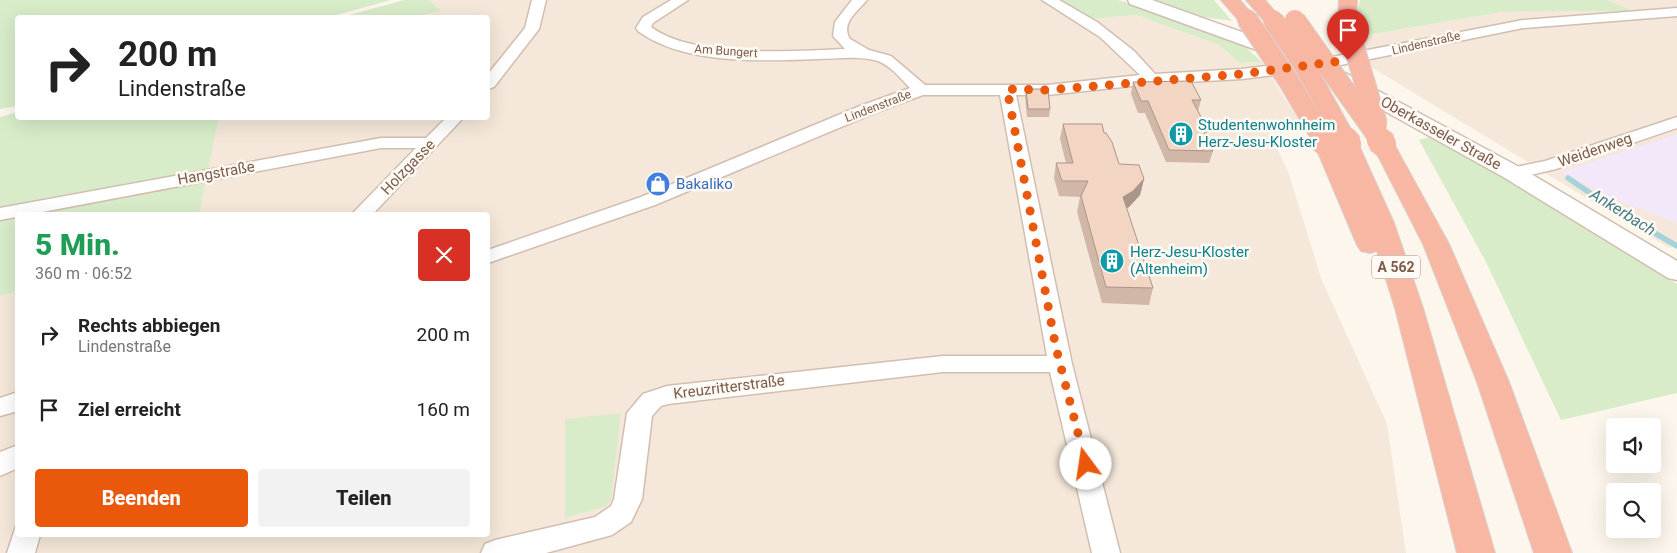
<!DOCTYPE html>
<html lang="de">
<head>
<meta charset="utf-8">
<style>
	:root { --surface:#fff; --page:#f2f2f2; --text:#222; --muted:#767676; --accent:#ea580c }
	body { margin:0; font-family:Roboto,sans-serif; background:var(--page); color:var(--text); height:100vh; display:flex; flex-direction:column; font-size:19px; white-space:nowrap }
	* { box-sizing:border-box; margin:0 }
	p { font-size:16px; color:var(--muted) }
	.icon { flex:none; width:28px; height:28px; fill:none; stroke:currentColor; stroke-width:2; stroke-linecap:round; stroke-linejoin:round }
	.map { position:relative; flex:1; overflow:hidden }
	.drawer { position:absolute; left:15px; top:212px; width:475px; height:325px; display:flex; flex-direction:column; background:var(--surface); border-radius:5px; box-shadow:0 5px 20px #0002 }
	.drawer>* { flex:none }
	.banner { position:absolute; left:15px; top:15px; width:475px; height:105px; border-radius:5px; box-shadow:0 5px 20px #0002; background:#fff; color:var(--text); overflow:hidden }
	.tools { position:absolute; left:1606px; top:418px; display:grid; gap:10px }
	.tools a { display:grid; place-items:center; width:55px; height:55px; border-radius:5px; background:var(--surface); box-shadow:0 5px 20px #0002; font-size:25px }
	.pin { position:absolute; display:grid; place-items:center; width:42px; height:42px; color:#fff; margin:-51px -21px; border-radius:50% 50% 50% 0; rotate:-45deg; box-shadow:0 0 5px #0007 }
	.pin .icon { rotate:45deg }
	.me { position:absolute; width:55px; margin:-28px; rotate:346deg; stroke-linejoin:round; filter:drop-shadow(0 0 4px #0008) }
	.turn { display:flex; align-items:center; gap:18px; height:105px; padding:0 20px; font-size:22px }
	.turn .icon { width:65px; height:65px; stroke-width:2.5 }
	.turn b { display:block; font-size:35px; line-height:42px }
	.round { display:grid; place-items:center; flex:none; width:52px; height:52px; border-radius:5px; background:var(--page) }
	.headline { display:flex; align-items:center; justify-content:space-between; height:85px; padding:0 20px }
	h1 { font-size:30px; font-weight:800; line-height:38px; color:#1e9e55 }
	.button { display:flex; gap:10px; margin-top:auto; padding:10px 20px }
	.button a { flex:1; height:58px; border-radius:5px; background:var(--accent); color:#fff; font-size:20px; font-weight:800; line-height:58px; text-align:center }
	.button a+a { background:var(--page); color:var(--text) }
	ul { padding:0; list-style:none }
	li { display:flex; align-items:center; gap:15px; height:75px; padding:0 20px }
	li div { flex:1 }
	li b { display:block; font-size:19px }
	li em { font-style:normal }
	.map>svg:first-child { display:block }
	.residential { fill:#f5e8da }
	.education { fill:#f3e8fa }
	.green { fill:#d8ecc9 }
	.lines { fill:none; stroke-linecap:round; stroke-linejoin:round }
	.stream { stroke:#a5d3da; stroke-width:5.5 }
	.minor-casing { stroke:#d1beb0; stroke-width:3 }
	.tertiary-casing { stroke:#d1beb0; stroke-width:3 }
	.motorway-casing { stroke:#dad1cd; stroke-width:2 }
	.minor { fill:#fff; fill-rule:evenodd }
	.tertiary { fill:#fff; fill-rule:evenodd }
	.motorway { fill:#f7b7a3; fill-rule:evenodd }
	.motorway-bridge-far1-casing { stroke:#dad1cd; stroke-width:22; stroke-linecap:butt }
	.motorway-bridge-casing { stroke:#dad1cd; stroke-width:28; stroke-linecap:butt }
	.motorway-bridge-far1 { stroke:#f7b7a3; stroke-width:20 }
	.motorway-bridge { stroke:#f7b7a3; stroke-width:26 }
	.wall { fill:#d1b7a8 }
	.shaded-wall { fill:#aa9588 }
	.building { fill:#f3d5c3; stroke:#aa9588 }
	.route { stroke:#ea580c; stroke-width:9; stroke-dasharray:0 16.2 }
	.labels { text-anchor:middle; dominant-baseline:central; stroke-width:5; stroke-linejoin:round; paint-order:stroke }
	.far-street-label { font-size:12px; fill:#7a5c4d; stroke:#fffaf3 }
	.shield { fill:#fffaf3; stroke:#a28b7f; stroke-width:1 }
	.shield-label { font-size:14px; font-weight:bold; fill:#7a5c4d }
	.culture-label { font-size:15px; fill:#0d838f; stroke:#fffaf3; text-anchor:start }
	.street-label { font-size:15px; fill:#7a5c4d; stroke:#fffaf3 }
	.shop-label { font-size:15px; fill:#366cbe; stroke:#fffaf3; text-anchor:start }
	.water-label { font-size:16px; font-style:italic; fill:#437c86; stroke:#fffaf3 }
</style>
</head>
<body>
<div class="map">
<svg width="1677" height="553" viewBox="0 0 1677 553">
	<rect width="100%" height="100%" fill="#fdf6ec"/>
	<path class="residential" d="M429 0H1057L1092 19 1136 15 1219 45 1240 63 1262 62 1305 130 1268 129 1289 174 1321 278 1387 424 1406 553H0V296L17 291 18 535H488V215H199L219 118H488V18L415 17 440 11Z
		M1607 0H1677V245L1669 248 1330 42 1502 12 1631 11Z"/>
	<path class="education" d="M1677 134V223L1612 198 1561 172Z"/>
	<path class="green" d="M0 0H391L329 17 18 18 17 106 0 109Z
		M404 0H429L441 11 415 17H342Z
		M1057 0H1118L1146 8 1238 40 1262 62 1240 63 1219 45 1136 15 1092 19Z
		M1154 0H1214L1232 21 1204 17Z
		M1360 0H1607L1633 11 1502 12 1363 36 1356 16Z
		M17 112 18 118H219L199 215H18L17 291 0 296V117Z
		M1438 135 1677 284V393L1561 420 1486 262 1419 140Z
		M621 413 611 500 606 506 565 518V419Z"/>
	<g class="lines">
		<path class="stream" d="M1568 178 1615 210 1677 246"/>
		<defs>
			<path id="minor" d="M532 0H546L539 29 494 87 488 89V74L525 28Z
				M671 0H688L653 23 651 27C694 59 792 51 845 49L833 36 835 22 852 0H867C858 11 840 23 850 39L869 50 891 56 925 85H1047L1140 75 1100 37 1042 0H1059L1097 22 1134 51 1155 74 1242 69 1316 60 1523 20 1677 8V16L1523 28 1316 70 1242 79 1151 84 1047 95H1016L1072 364 1120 553H1092L1050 372H943L668 404 661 406 652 416 642 499 631 522 612 535 546 553H481L485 544 495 540 595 517 611 506 614 499 627 413 643 394 667 386 943 356H1047L1000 95H923L872 114 655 205 488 263V250L641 197 860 106 910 88C901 79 891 66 878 61 859 55 837 59 817 59 762 61 684 65 638 31L636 28 643 17Z
				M1677 117V128L1556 169 1513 179 1506 177 1504 173 1506 169 1545 161Z
				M446 118H463L372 215H351L416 148H381L0 220V208L381 138H426Z
				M18 392V411L0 416V398Z
				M18 445V468L0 476V452Z
				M16 526 18 535H40L35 553H7Z"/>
			<path id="tertiary" d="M1128 0H1152L1323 61 1521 168 1677 261V280L1668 278 1505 178 1309 69 1130 4Z"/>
			<path id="motorway" d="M1221 0H1240L1256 19 1253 23H1241Z
				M1246 0H1265L1282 20 1279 24H1267Z
				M1339 0H1357L1356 23 1354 27H1340L1338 23Z
				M1325 136 1333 138 1337 144 1340 139 1348 137 1356 139 1394 223 1423 308 1495 553H1457L1395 308 1377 251 1370 253 1361 251 1357 245 1314 143 1317 138Z
				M1383 137 1391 139 1394 144 1449 244 1509 382 1572 553H1534L1477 382 1423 244 1372 144 1375 139Z"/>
		</defs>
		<use href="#minor" class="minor-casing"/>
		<use href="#tertiary" class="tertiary-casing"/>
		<use href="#motorway" class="motorway-casing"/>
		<use href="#minor" class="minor"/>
		<use href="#tertiary" class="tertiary"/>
		<use href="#motorway" class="motorway"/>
		<defs>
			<path id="motorway-bridge-far1" d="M1247 19 1288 80 1324 141
				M1273 20 1303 63 1346 141
				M1295 20 1381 141
				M1347 23 1377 124"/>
			<path id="motorway-bridge" d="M1323 140 1325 143
				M1346 140 1348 144
				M1380 140 1383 144"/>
		</defs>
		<use href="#motorway-bridge-far1" class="motorway-bridge-far1-casing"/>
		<use href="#motorway-bridge" class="motorway-bridge-casing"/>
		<use href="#motorway-bridge-far1" class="motorway-bridge-far1"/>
		<use href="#motorway-bridge" class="motorway-bridge"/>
	</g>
	<path class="wall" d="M1133 82 1201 100 1198 111 1208 130 1206 136 1213 151 1209 163 1166 162 1145 113H1138L1131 94Z
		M1026 89 1050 109 1049 117H1027L1025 97Z
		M1063 124 1104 133 1119 164 1144 179 1140 195 1129 207 1126 208 1153 288 1149 305 1102 303 1077 212 1080 197 1059 196 1054 178 1056 163H1066L1060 139Z"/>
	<path class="shaded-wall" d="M1144 179 1140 195 1129 207 1119 212 1123 197Z"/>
	<path class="building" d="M1191 81 1201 100H1192L1208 130H1203L1213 151 1169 150 1148 101H1141L1133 82Z
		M1026 89H1048L1050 109H1028Z
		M1063 124H1102L1104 133H1106L1112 142 1119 164 1139 165 1144 179 1133 191 1123 197 1153 288 1106 287 1081 196 1088 181H1062L1056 163H1073Z"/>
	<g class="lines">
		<path class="route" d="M1086 464 1056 348 1007 89 1047 90 1242 74 1348 60"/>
	</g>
	<defs>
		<symbol id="building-disc" viewBox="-11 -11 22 22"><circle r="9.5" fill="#0f9aa8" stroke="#fffaf3"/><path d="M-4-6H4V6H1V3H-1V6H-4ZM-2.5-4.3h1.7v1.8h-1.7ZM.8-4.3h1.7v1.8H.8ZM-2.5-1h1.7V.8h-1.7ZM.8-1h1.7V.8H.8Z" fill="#fff"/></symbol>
		<symbol id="shop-disc" viewBox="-11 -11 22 22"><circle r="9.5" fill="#3f7fe0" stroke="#fffaf3"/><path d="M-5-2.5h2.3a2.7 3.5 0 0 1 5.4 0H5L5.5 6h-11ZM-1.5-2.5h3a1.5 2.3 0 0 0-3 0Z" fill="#fff"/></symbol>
	</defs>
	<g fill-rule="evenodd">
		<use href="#building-disc" x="1167" y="120" width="28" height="28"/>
		<use href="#shop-disc" x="644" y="170" width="28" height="28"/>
		<use href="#building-disc" x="1098" y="247" width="28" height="28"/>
	</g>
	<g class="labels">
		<g class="far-street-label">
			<text transform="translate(1426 43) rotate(-13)">Lindenstraße</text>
			<text transform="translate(726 51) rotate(4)">Am Bungert</text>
			<text transform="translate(878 106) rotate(-21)">Lindenstraße</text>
		</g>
		<rect class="shield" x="1372" y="255.5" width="48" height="23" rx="4"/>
		<g class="shield-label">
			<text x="1396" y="267">A 562</text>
		</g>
		<g class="culture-label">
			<text x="1198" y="125">Studentenwohnheim<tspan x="1198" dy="17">Herz-Jesu-Kloster</tspan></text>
			<text x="1130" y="252">Herz-Jesu-Kloster<tspan x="1130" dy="17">(Altenheim)</tspan></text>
		</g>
		<g class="street-label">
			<text transform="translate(1441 133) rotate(29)">Oberkasseler Straße</text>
			<text transform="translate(1595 150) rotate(-19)">Weidenweg</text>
			<text transform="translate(408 167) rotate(-46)">Holzgasse</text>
			<text transform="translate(216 173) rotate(-10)">Hangstraße</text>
			<text transform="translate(729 387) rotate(-7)">Kreuzritterstraße</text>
		</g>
		<g class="shop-label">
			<text x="676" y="184">Bakaliko</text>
		</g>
		<g class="water-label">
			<text transform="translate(1623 212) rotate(32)">Ankerbach</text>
		</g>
	</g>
</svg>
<div class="tools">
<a><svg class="icon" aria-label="sound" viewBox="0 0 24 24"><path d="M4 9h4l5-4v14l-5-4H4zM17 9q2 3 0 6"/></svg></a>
<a><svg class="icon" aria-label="search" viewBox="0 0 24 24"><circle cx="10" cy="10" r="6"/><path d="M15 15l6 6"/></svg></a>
</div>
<div class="pin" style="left:1348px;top:60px;background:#d93025"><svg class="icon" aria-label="arrive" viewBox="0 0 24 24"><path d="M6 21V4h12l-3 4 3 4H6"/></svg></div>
<svg class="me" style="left:1086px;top:464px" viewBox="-20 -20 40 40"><circle r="19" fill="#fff"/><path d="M0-13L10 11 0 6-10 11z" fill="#ea580c"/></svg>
<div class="banner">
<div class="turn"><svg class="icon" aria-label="right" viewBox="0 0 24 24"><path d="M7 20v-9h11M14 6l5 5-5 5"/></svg><div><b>200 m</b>Lindenstraße</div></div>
</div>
<section class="drawer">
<div class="headline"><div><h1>5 Min.</h1><p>360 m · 06:52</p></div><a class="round" style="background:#d93025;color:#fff"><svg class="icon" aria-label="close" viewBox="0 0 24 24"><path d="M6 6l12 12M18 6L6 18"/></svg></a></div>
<ul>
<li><svg class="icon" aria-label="right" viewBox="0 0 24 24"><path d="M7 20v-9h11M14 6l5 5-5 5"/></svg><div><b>Rechts abbiegen</b><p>Lindenstraße</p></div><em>200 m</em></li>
<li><svg class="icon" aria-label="arrive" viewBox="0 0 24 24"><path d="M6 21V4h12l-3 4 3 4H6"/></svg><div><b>Ziel erreicht</b></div><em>160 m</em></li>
</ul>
<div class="button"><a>Beenden</a><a>Teilen</a></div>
</section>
</div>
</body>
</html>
